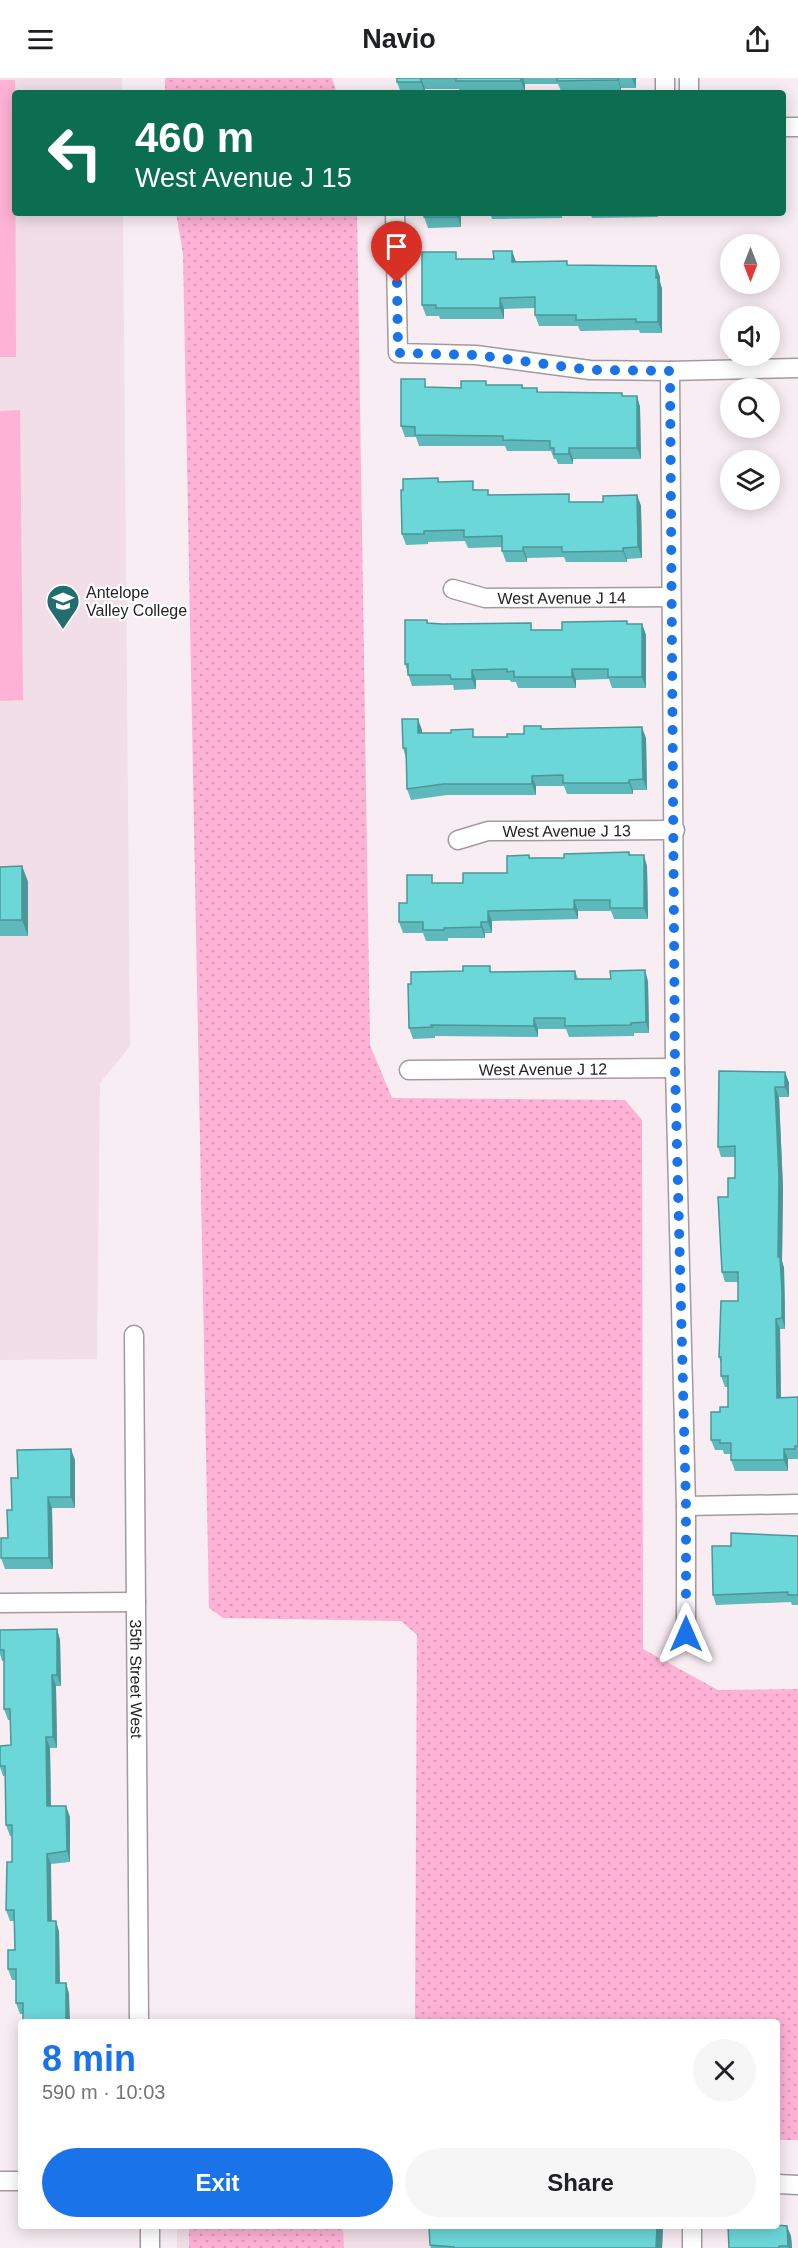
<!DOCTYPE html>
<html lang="en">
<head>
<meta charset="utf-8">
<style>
	:root { --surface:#fff; --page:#f6f6f6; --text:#202124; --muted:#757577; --accent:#1a73e8 }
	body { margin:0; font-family:Arial,sans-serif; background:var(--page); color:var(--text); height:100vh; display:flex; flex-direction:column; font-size:22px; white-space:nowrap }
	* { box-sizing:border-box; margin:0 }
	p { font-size:20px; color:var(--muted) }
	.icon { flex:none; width:33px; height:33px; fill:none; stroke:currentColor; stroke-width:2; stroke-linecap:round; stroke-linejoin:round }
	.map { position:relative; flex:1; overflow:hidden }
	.sheet { position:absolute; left:18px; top:1941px; width:762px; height:210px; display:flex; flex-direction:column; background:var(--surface); border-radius:6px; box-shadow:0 3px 15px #0003 }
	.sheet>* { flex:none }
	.banner { position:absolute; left:12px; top:12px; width:774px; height:126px; border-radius:6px; box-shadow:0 3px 15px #0003; background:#0b6e4f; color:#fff; overflow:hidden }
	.needle { width:39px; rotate:180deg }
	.buttons { position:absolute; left:720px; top:156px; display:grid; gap:12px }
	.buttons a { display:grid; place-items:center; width:60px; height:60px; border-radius:50%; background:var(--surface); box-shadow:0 3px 15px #0003; font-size:30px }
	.pin { position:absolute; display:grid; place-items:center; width:51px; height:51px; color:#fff; margin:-62px -26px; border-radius:50% 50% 50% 0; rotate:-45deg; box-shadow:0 0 6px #0007 }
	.pin .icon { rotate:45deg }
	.me { position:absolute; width:66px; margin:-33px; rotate:0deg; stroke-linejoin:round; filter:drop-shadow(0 0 4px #0008) }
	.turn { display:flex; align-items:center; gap:21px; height:126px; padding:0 24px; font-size:27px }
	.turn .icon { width:78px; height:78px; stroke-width:2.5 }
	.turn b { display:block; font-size:42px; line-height:51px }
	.round { display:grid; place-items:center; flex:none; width:63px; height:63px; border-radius:32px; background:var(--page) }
	.summary { display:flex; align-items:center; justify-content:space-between; height:102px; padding:0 24px }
	h1 { font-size:36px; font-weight:700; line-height:45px; color:var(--accent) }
	.primary-button { display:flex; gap:12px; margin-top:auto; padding:12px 24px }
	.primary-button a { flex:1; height:69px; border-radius:36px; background:var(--accent); color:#fff; font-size:24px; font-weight:700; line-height:69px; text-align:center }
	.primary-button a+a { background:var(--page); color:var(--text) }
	header { display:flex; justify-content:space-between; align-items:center; height:78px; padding:0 24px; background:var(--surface); font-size:27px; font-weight:700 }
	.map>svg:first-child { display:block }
	.built { fill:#f1dee6 }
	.grass { fill:url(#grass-dots) }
	.garden { fill:#feb2d5 }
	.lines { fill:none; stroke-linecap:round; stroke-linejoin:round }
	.minor-casing { stroke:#a39a9e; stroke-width:21 }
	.minor { stroke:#fff; stroke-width:18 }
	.wall { fill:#5db9bb }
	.shaded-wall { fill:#4c9698 }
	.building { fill:#6cd7d9; stroke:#4c9698; stroke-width:1.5 }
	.route { stroke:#1a73e8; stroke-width:10; stroke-dasharray:0 18 }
	.labels { text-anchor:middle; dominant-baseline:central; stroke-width:4.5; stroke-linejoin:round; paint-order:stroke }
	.poi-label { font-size:16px; fill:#262224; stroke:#fff; text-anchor:start }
	.street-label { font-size:16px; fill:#262224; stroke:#fff }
</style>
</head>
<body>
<header><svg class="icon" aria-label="menu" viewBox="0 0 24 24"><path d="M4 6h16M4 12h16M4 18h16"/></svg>Navio<svg class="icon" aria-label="share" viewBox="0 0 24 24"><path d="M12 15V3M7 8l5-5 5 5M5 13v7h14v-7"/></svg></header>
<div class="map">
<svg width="798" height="2170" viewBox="0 0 798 2170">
	<defs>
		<pattern id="grass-dots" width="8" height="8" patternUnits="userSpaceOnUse" patternTransform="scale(1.5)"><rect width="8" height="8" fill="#feb2d5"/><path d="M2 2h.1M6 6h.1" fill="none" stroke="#da99b7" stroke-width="1.8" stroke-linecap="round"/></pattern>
	</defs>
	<rect width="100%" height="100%" fill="#f8edf2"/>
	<path class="built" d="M0 0H122V15H15V135H123L130 968 100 1005 97 1281 0 1282Z
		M177 2148H663V2170H177Z"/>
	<path class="grass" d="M165 0H332L337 15H165Z
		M176 135H357L370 967 392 1020 625 1022 642 1042 643 1571 718 1612 798 1611V2062H777V1944H415L417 1557 401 1543 223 1540 209 1530 183 176Z
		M189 2148H343L344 2170H189Z"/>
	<path class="garden" d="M0 2H15L16 279H0Z
		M20 332 23 622 0 623V333Z"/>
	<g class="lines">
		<defs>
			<g id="minor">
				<path d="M665 0V15"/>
				<path d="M689 0V15"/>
				<path d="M783 49H798"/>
				<path d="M395 135 398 275 476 277 590 292 670 293 798 290"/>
				<path d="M670 293 675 990 686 1428V1556"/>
				<path id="s1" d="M453 511 485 520 671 519"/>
				<path id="s2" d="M458 762 488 753 675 752"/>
				<path id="s3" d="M409 992 675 990"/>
				<path id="s4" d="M134 1257 139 1944"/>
				<path d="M686 1428 798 1426"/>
				<path d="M0 1525 136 1524"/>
				<path d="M0 2103H21"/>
				<path d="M777 2106 798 2107"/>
				<path d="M150 2148V2170"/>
				<path d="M692 2148V2170"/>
			</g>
		</defs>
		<use href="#minor" class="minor-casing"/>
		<use href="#minor" class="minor"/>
	</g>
	<path class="wall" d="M397 0H636V10H621V13H561L558 6H525V14H460L459 11H425V15H401L397 4Z
		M461 135V149L428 150 424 139Z
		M490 135H562V140L492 141Z
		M590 135H658V139L592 140Z
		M512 173 516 184 568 187 656 188 660 199V204L662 211V255H640L639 252 580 253 578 248H539L535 237V230L504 231V241H440L439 238H426L422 227 459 181H494Z
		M487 307H522L524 310H537L538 314 622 315 623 318H637L640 329 641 381H573V386H558L556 381H554L551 373H507L505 368H419L416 359H405L401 348 428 310H461Z
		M438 400 439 404 477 412 490 417 571 424H603L637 417 641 428 642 480 627 481V484H566L564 479 527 480V484H506L502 473V469L468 470 465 463 428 464V466L406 467 402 456Z
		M427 542 428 545 534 552H562L628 546H642L646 557V610H612L609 601 576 602V610H518L516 604H511L510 602H476V611L454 612 453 607 412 608 405 586Z
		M541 648 542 651 646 660 647 712H633V716H567L564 708H536V717H447L411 722 407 711 406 680 403 670 422 652V655L476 659H507L524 656Z
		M629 774 630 777 647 788 648 841H614L611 833H578V841L492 843V855H485V860H448V863H426L423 855H403L399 844 407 825 435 805H463L507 795 529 777 530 780H564Z
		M22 788 28 804V858H0V789Z
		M575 893 578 901 648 903 649 955H634V958L569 959 566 951H538V959L435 958V960L413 961 409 950 492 894Z
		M785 994 789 1005V1019H779L783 1110 782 1183 784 1190 785 1223V1251H780L781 1320 798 1319V1381H788V1393H735L731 1382V1376H724L723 1372H715L711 1362 720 1334 728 1329V1309H725L721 1298V1285L719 1279 738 1223V1204H725L722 1194 728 1119 735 1100V1079H721L718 1069Z
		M75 1382V1430H52L53 1491H5L1 1480 8 1460 12 1432 18 1400Z
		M798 1458V1527H792L791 1524 716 1527 713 1517 731 1468Z
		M57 1551 60 1562 61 1608H56L57 1670H50L51 1728 70 1739V1784L51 1786V1843H56L59 1854 60 1905H66L69 1916 23 1936H20L16 1925V1902H12L8 1891 15 1872 14 1843H10L6 1832 12 1784V1758H10L6 1747 5 1698H3L0 1689V1668L11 1667 10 1642H8L4 1631V1583H2L0 1576V1552Z
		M429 2148H663L662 2170H431L430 2167Z
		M791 2158 792 2170H729Z"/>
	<path class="shaded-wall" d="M421 0 425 11V15L421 4Z
		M521 0H523L525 6V14L521 3Z
		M618 0 621 10V13L618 2Z
		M632 0H636V10Z
		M458 135H461V149L458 139Z
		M512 173 516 184H512Z
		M656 188 660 199V204L662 211V255L658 244Z
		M500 220 504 231V241L500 230Z
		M637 318 640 329 641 381 637 370Z
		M569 370 573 381V386L569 376Z
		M637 417 641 428 642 480 638 469Z
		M523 469 527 480V484L523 473Z
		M623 470 627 481V484L623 473Z
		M642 546 646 557V610L642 599Z
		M572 591 576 602V610L572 599Z
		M472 592 476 602V611L472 601Z
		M418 641 422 652V666L418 655Z
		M642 649 646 660 647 712 643 701Z
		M532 698 536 708V717L532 706Z
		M629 702 633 712V716L629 705Z
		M644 777 647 788 648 841 644 830Z
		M22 788 28 804V858L22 842Z
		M574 822 578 833V841L574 831Z
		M488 833 492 843V855L488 844Z
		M481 844 485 855V860L481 849Z
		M645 892 648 903 649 955 646 944Z
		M534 940 538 951V959L534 948Z
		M785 994 789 1005V1019L785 1009Z
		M775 1009 779 1019 783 1110 782 1183 784 1190 785 1251 782 1240 778 1179Z
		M776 1241 780 1251 781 1331 777 1320Z
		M71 1371 75 1382V1430L71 1419Z
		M784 1371 788 1381V1393L784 1382Z
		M48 1419 52 1430 53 1491 49 1480Z
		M57 1551 60 1562 61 1608 57 1597Z
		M52 1597 56 1608 57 1670 53 1659Z
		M46 1659 50 1670 51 1738 47 1728Z
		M66 1728 70 1739V1784L67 1773Z
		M47 1776 51 1786 52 1854 48 1843Z
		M56 1843 59 1854 60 1916 56 1905Z
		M66 1905 69 1916 70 1944H66Z
		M657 2148H663L662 2170H656Z
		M787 2148 791 2158 792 2170H789L788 2168Z"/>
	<path class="building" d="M397 0H521V3H456V0H421V4H397Z
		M557 0H618V2L557 3Z
		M424 135H458V139H424Z
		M493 173H512V184L567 183V187L656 188V200H658V244H636V241L576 242V237H535V219L500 220V230H436V227H422V174H456V181H494Z
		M401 301H425V309L461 310V303H486V307H522V310H537V314L622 315V318H637V370H569V376H554V370H550V363L503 362V358L415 357V349L401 348Z
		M438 400V404L473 403V412H488V417L569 416V424H603V418L637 417 638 469 623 470V473L562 474V469H523V473H502V458L464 459V452L424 453V456H402L401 412H403V401Z
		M405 542H427V545L442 546 531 545V552H562V544L627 543V546H642V599H608V591H572V599H514V593L507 594V591L472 592V601H451L450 597H408V586H405Z
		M402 641H418V655H451V652L473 651V659H507V656H524V648H541V651L642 649 643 701 629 702V705H563V697L532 698V706H443L407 711 406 670H403Z
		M629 774V777H644V830H610V822H574V831L488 833V844H481V849L444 850V852H423V844H399V825H407V797H432V805H463V795H507V778L529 777V780H564V776Z
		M22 788V842H0V789Z
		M463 888H490V894L575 893V901H611L610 893 645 892 646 944 631 945V947L565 948V940H534V948L431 947 432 949 409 950 408 906H411V894L463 893Z
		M719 993 785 994V1009H775L779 1099 778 1179H780L782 1213V1240L776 1241 777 1320 798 1319V1368H795V1371H784V1382H731V1365H720V1362H711V1334H720V1329H728V1298H721V1279H719L721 1223H738V1194H722L718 1119H728V1100H735V1068L718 1069Z
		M71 1371V1419H48L49 1480H1V1460H8L7 1432H12L11 1400H18L17 1372Z
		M731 1455 798 1458V1517H788V1514L713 1517 712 1468H731Z
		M57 1551V1597H52L53 1659H46L47 1728H66L67 1773 47 1776 48 1843H56V1905H66V1944H23V1925H16V1891H8V1872H15L14 1832H6L7 1784H12V1747H6L5 1688H0V1668L11 1667 10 1631H4V1572H0V1552Z
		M777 2147 787 2148 788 2168H779V2170H729L728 2148H777Z
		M429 2148H657L656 2170H454V2169L430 2167Z"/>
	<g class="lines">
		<path class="route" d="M397 205 398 275 476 277 590 292 670 293 675 990 686 1428V1556"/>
	</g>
	<defs>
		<symbol id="university-pin" viewBox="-11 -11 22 30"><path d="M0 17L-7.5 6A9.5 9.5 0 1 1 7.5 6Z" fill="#216d6f" stroke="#fff"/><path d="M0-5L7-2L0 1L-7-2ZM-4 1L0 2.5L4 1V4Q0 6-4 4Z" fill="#fff"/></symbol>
	</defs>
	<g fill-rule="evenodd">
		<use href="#university-pin" x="44" y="504" width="38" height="52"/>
	</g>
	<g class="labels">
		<g class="poi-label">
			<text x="86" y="514">Antelope<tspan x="86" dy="18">Valley College</tspan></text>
		</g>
		<g class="street-label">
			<text stroke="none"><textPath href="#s1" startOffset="110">West Avenue J 14</textPath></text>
			<text stroke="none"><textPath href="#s2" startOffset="110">West Avenue J 13</textPath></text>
			<text stroke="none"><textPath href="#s3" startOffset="134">West Avenue J 12</textPath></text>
			<text stroke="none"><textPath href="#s4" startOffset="344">35th Street West</textPath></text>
		</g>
	</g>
</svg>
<div class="buttons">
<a><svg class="needle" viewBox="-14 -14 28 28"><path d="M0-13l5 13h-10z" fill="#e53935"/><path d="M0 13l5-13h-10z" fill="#757577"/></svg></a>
<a><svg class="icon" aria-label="sound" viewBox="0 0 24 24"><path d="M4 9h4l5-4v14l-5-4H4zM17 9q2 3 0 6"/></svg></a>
<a><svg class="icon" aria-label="search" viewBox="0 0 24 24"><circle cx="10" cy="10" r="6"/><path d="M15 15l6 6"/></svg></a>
<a><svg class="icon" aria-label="layers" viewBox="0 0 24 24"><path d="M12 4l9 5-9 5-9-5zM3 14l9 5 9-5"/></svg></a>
</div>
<div class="pin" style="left:397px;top:205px;background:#d93025"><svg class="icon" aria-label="arrive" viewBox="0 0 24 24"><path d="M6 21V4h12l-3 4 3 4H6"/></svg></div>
<svg class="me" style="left:686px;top:1556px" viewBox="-20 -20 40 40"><path d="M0-17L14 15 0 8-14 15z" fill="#1a73e8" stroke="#fff" stroke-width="4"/></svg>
<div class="banner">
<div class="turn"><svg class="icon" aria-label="left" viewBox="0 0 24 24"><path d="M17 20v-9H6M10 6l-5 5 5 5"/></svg><div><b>460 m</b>West Avenue J 15</div></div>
</div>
<section class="sheet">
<div class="summary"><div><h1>8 min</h1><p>590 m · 10:03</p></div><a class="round"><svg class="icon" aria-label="close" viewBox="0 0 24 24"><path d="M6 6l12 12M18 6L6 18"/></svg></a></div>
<div class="primary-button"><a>Exit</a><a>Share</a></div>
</section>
</div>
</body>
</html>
